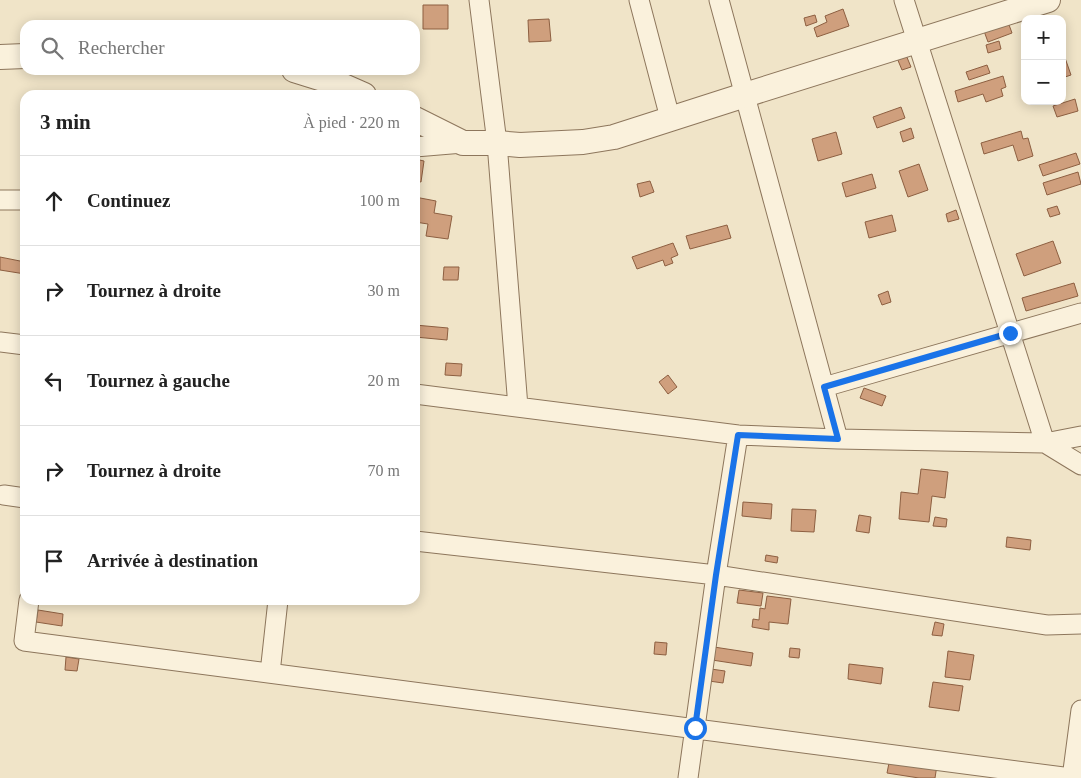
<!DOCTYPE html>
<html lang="fr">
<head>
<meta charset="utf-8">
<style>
	body { margin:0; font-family:Georgia,serif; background:#f6f6f6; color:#222 }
	.controls { position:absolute; right:15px; top:15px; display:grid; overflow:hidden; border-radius:10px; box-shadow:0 2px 12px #0003 }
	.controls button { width:45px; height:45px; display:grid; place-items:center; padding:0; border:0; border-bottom:1px solid #e0e0e0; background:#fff; color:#222; font:25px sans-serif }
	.stop { position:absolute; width:15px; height:15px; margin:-11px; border:4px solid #1a73e8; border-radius:50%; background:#fff }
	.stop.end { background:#1a73e8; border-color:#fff; box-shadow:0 1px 5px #0008 }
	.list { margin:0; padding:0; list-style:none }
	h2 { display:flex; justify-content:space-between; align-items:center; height:65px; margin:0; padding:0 20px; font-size:21px }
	h2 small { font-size:16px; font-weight:400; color:#767676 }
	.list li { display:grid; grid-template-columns:32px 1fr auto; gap:15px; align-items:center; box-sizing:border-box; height:90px; padding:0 20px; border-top:1px solid #e0e0e0 }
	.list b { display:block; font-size:19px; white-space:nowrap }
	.list em { font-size:16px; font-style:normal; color:#767676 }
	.icon { flex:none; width:28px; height:28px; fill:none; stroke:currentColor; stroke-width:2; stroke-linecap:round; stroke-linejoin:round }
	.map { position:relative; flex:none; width:1081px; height:778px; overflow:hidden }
	.search { position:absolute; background:#fff; box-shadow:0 2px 12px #0003; left:20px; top:20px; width:400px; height:55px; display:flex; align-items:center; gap:12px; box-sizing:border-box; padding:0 18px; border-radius:15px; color:#767676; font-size:19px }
	.panel { position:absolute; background:#fff; box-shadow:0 2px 12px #0003; left:20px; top:90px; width:400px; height:515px; border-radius:15px }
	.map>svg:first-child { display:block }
</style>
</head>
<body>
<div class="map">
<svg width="1081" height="778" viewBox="0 0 1081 778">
	<rect width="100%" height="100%" fill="#f0e4c8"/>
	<path fill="#cf9f7d" stroke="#8d5f41" d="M423 5H448V29H423Z
		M843 9 849 26 817 37 814 28 827 22 825 16Z
		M815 15 817 22 806 26 804 18Z
		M549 19 551 41 529 42 528 20Z
		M1008 22 1012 33 988 42 984 31Z
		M999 41 1001 49 988 53 986 45Z
		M906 55 911 67 902 70 897 58Z
		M1064 55 1071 75 1062 78V56Z
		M987 65 990 73 969 80 966 72Z
		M1003 76 1006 87 1001 89 1003 96 986 102 983 94 958 102 955 91Z
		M1075 99 1078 111 1057 117 1053 106Z
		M901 107 905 118 877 128 873 117Z
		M911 128 914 138 903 142 900 132Z
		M1021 131 1023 139 1028 138 1033 156 1018 161 1013 145 984 154 981 143Z
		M836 132 842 154 818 161 812 139Z
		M1076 153 1080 164 1043 176 1039 165Z
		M415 159 424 161 421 182 415 181Z
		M919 164 928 190 908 197 899 171Z
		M1078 172 1081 184 1047 195 1043 183Z
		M872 174 876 188 846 197 842 183Z
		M650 181 654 192 640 197 637 184Z
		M415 197 436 201 434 213 452 216 448 239 426 236 428 224 415 222Z
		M1057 206 1060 214 1050 217 1047 209Z
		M956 210 959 219 948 222 946 214Z
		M892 215 896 231 869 238 865 222Z
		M727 225 731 238 690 249 686 236Z
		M1053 241 1061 263 1024 276 1016 254Z
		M673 243 678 255 671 258 673 263 665 266 663 260 637 269 632 257Z
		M0 257 25 262V274L0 270Z
		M444 267H459L458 280H443Z
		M1074 283 1078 296 1026 311 1022 298Z
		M888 291 891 302 882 305 878 295Z
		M415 325 448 328 447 340 415 337Z
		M446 363 462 364 461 376 445 375Z
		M668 375 677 387 668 394 659 382Z
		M864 388 886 396 882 406 860 398Z
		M921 469 948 472 945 498 932 496 929 522 899 519 901 492 918 494Z
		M743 502 772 504 771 519 742 516Z
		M792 509 816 510 814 532 791 531Z
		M859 515 871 517 869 533 856 531Z
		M935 517 947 519 946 527 933 526Z
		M1007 537 1031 540 1030 550 1006 547Z
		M766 555 778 557 777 563 765 561Z
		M739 590 763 593 761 606 737 603Z
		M767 596 791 599 788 624 769 622V630L752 627 753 619 759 620 760 608 765 609Z
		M38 610 63 614 62 626 36 622Z
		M935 622 944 624 942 636 932 635Z
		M655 642 667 643 666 655 654 654Z
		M714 647 753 653 751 666 712 660Z
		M790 648 800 649 799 658 789 657Z
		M948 651 974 655 970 680 945 677Z
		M66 657 79 659 77 671 65 670Z
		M849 664 883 668 881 684 848 679Z
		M711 669 725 671 723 683 709 681Z
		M933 682 963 686 959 711 929 707Z
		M890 758 937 765 935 778H919L887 773Z"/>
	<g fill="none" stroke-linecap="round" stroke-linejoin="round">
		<defs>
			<path id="minor" d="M479 0 497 143 518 407
				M639 0 670 118
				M719 0 838 439
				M904 0 1045 443 1081 465
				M415 147 463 143
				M0 200H25
				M0 342 25 345
				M824 387 1081 313
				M415 394 738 435 838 439 1045 443 1081 436
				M4 495 25 498
				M415 541 716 575 1047 625 1081 624
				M29 600 24 641 1071 778
				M270 673 278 600
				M688 778 716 575 738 435
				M1072 778 1081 710"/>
			<path id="tertiary" d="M0 57 25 56
				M294 70 339 84 364 95
				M415 119 463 143H497L520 145 583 142 614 137 745 95 1048 0"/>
		</defs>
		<use href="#minor" stroke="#8d765c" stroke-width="21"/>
		<use href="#tertiary" stroke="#8d765c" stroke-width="26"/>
		<use href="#minor" stroke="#faf1dc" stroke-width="19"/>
		<use href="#tertiary" stroke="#faf1dc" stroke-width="24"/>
	</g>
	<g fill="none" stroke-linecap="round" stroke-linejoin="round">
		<path stroke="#1a73e8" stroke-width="6" d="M695 728 716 575 738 435 838 439 824 387 1010 333"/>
	</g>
</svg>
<div class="controls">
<button>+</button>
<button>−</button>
</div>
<div class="stop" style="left:695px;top:728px"></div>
<div class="stop end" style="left:1010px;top:333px"></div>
<div class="search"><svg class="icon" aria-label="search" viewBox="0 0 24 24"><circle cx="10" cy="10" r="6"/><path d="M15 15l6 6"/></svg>Rechercher</div>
<section class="panel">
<h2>3 min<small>À pied · 220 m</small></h2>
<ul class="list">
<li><svg class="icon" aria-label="ahead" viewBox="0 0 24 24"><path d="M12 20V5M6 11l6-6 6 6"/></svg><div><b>Continuez</b></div><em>100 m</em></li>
<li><svg class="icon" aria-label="right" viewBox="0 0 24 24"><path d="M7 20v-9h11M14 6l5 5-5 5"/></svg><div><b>Tournez à droite</b></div><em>30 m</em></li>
<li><svg class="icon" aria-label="left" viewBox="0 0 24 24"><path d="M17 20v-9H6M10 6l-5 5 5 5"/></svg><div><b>Tournez à gauche</b></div><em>20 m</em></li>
<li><svg class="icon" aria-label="right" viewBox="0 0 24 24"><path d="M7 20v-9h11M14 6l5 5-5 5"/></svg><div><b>Tournez à droite</b></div><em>70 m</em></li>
<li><svg class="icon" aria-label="arrive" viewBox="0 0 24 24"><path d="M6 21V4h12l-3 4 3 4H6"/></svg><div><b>Arrivée à destination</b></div></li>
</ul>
</section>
</div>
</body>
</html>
